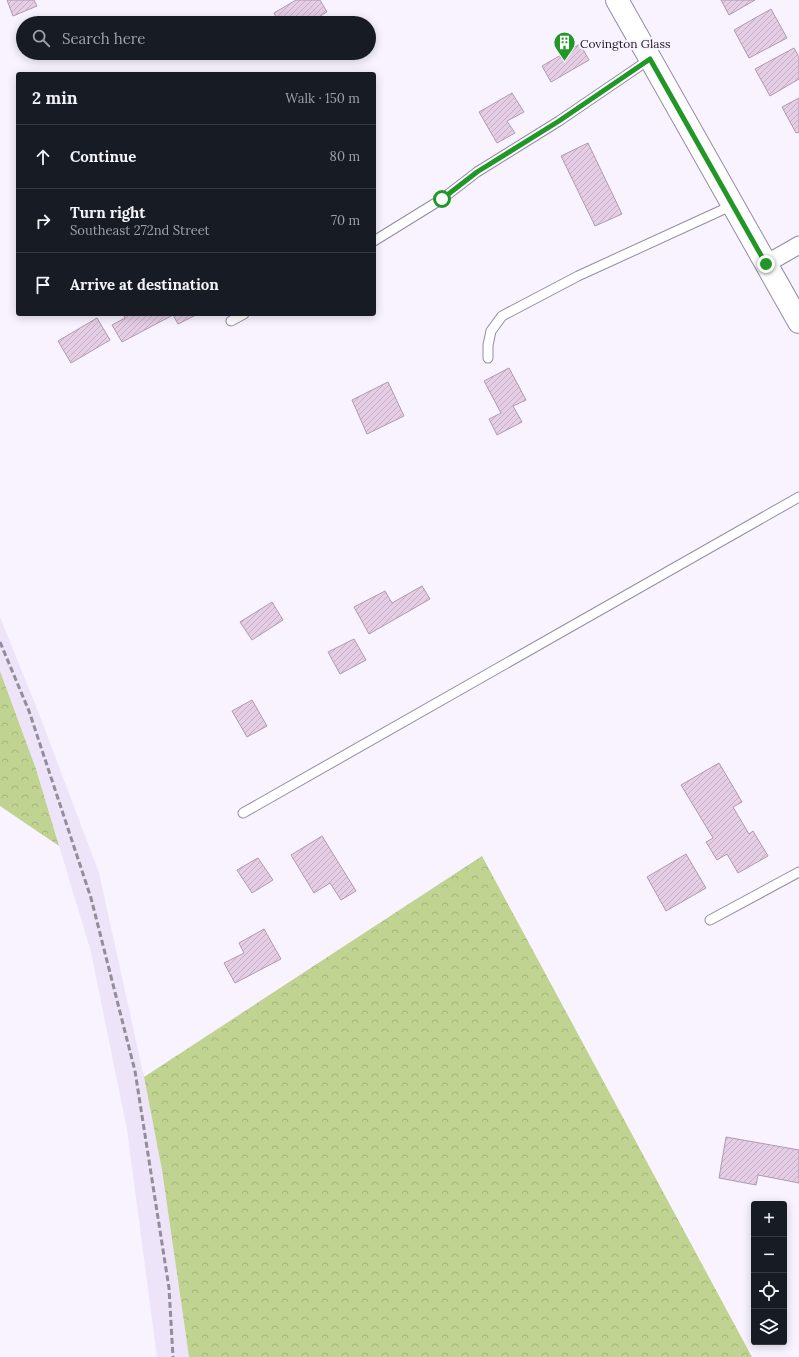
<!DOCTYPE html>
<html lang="en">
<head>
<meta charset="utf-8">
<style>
	body { margin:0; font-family:Lora,serif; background:#242831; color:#f1f3f6 }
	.controls { position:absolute; right:12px; bottom:12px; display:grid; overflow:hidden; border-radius:4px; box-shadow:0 2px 10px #0003 }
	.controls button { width:36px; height:36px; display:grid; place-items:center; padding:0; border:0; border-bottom:1px solid #363941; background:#171b24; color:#f1f3f6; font:20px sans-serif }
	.stop { position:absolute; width:12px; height:12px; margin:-9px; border:3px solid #219727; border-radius:50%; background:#fff }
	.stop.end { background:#219727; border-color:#fff; box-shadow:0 1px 4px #0008 }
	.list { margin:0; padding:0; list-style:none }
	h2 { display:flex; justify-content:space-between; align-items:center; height:52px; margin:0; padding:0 16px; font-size:17px }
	h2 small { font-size:13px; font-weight:400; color:#9ea1a6 }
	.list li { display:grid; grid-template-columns:26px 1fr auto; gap:12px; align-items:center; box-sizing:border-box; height:64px; padding:0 16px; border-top:1px solid #363941 }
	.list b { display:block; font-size:15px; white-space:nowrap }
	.list p { margin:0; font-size:13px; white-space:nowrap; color:#9ea1a6 }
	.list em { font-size:13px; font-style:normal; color:#9ea1a6 }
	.icon { flex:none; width:22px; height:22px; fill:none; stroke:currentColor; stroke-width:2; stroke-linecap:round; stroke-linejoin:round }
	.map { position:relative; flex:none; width:799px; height:1357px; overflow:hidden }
	.search { position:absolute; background:#171b24; box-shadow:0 2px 10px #0003; left:16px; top:16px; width:360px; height:44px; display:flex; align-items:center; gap:10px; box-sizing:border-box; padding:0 14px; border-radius:22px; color:#9ea1a6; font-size:15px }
	.panel { position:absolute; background:#171b24; box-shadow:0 2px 10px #0003; left:16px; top:72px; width:360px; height:244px; border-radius:4px }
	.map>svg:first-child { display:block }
</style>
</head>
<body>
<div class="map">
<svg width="799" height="1357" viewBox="0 0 799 1357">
	<defs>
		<pattern id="forest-crowns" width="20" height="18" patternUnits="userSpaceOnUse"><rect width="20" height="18" fill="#c1d390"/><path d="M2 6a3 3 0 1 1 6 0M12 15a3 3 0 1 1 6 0" fill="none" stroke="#a5b57c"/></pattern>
		<pattern id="building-hatch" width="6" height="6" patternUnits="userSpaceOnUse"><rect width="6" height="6" fill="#e4cde5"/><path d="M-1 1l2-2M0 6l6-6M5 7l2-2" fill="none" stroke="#c3afc4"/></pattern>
	</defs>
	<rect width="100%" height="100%" fill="#f8f3ff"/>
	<path fill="#ede4fa" d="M0 617 41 719 99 873 144 1077 162 1170 189 1357H157L127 1130 91 952 36 769 0 671Z"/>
	<path fill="url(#forest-crowns)" d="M0 671 36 769 59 846 0 806Z
		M482 856 752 1357H189L162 1170 144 1077Z"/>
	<path fill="url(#building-hatch)" stroke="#b09ab1" d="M7 0H34L37 6 13 16Z
		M296 0H320L327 12 308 23H279L274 13Z
		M721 0H755L729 15Z
		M771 9 787 38 749 58 734 30Z
		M580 44 589 60 551 82 542 66Z
		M794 48 799 57V79L770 96 755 69Z
		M319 53H334L322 59Z
		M512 93 524 112 507 121 515 133 497 143 479 112Z
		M799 98V132L796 133 782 107Z
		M588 143 622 214 595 226 561 156Z
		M123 314H198L178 324 173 315 122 342 112 325 125 318Z
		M97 318 110 340 71 363 58 341Z
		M509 368 526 400 513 406 522 422 497 435 489 419 501 413 484 381Z
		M388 382 404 416 367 434 352 400Z
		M422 586 430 599 369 634 354 607 385 591 392 603Z
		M272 602 283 620 252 640 240 622Z
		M354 639 366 660 340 674 328 652Z
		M252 700 267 726 247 737 232 711Z
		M719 763 742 802 733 807 749 834 753 831 768 856 738 873 727 854 717 860 706 842 713 838 681 785Z
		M322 836 356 891 341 900 330 883 314 893 291 855Z
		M686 854 706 888 666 911 647 877Z
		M258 858 273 880 252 893 237 870Z
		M264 929 281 959 235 983 224 963 244 953 239 943Z
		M726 1137 799 1150V1183L758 1175 756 1185 719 1178Z"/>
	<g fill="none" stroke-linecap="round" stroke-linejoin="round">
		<defs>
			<path id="lane" d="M374 241 442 199 477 172 559 121 650 59
				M231 321 244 314
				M488 358V345L491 331 502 316 578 276 733 205
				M243 813 799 497
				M710 920 799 872"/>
			<path id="street" d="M766 264 799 245"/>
			<path id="primary" d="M617 0 799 322"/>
		</defs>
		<use href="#lane" stroke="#958aa5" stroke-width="11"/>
		<use href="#street" stroke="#958aa5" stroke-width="19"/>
		<use href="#primary" stroke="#958aa5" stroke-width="24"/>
		<use href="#lane" stroke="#fff" stroke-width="9"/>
		<use href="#street" stroke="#fff" stroke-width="17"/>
		<use href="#primary" stroke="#fff" stroke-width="22"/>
		<path stroke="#928d99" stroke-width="3" stroke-dasharray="6 3" stroke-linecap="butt" d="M0 642 29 711 91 898 135 1071 169 1288 173 1357"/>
	</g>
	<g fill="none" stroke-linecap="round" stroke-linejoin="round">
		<path stroke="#219727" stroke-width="5" d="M442 199 477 172 559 121 650 59 766 264"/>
	</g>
	<defs>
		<symbol id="building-pin" viewBox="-11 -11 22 30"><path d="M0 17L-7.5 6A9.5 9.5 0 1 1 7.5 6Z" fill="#219727" stroke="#f8f3ff"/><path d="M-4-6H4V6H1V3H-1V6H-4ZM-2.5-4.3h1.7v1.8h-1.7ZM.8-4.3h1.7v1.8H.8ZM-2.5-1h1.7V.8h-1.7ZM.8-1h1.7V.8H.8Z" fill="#fff"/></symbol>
	</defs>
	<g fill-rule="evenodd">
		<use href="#building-pin" x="552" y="30" width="25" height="34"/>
	</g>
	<g text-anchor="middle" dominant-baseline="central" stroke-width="4" stroke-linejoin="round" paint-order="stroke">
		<g font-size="12" fill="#1f1b26" stroke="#f8f3ff" text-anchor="start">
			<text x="580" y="43">Covington Glass</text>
		</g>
	</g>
</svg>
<div class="controls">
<button>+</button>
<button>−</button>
<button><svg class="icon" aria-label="locate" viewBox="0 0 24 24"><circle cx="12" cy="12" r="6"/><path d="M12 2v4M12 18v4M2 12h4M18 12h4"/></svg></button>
<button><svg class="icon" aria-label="layers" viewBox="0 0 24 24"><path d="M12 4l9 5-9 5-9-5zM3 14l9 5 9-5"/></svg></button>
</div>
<div class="stop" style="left:442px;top:199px"></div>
<div class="stop end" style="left:766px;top:264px"></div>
<div class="search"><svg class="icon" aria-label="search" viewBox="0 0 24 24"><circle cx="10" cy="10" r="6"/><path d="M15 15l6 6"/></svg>Search here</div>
<section class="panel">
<h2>2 min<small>Walk · 150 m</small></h2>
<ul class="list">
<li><svg class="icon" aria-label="ahead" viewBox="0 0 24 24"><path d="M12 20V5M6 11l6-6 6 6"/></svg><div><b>Continue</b></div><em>80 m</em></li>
<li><svg class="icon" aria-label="right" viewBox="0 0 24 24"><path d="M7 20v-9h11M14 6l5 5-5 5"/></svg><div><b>Turn right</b><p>Southeast 272nd Street</p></div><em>70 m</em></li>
<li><svg class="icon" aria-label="arrive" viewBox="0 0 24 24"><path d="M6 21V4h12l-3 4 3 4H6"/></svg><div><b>Arrive at destination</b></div></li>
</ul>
</section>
</div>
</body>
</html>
